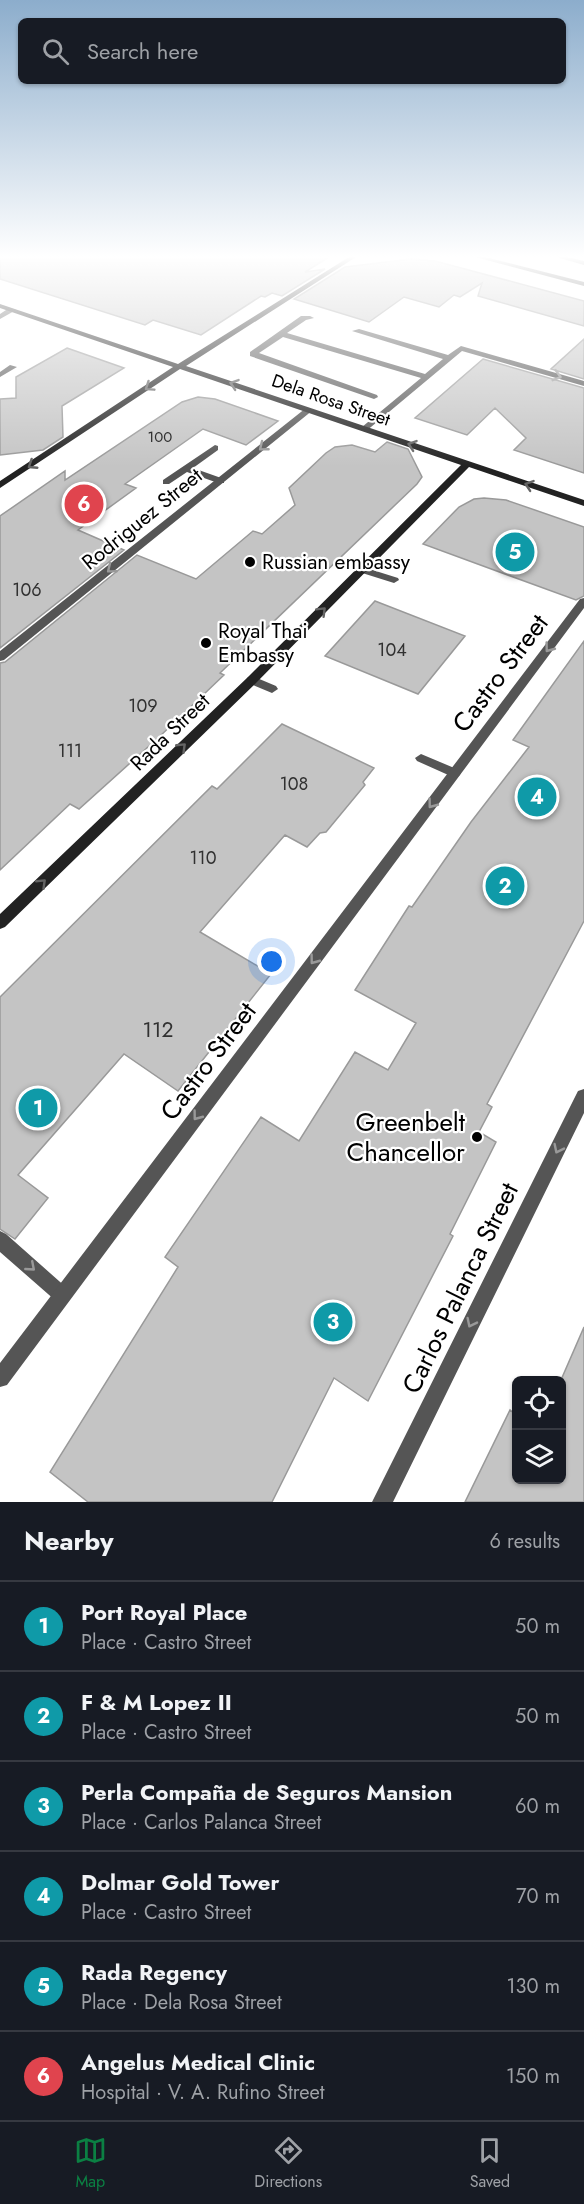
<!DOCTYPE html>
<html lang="en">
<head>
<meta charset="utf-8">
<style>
	body { margin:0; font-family:Jost,sans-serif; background:#20242c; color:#f1f3f6 }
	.controls { position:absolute; right:18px; bottom:18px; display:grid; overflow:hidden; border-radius:9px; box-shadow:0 2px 4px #0004 }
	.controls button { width:54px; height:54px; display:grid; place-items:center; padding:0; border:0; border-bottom:2px solid #363941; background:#171b24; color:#f1f3f6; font:30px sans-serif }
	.you { position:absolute; left:272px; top:962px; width:21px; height:21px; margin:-15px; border:4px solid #fff; border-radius:50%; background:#1a73e8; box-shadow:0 0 0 9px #1a73e833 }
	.badge { display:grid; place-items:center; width:39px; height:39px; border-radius:50%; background:#0b8043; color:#fff; font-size:20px; font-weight:700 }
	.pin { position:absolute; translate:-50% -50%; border:3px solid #fff; box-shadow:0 2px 6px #0006 }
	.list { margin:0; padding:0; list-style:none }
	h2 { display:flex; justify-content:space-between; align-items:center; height:78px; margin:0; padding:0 24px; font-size:26px }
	h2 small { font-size:20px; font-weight:400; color:#9ea1a6 }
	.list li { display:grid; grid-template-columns:39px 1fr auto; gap:18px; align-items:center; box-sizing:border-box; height:90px; padding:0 24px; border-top:2px solid #363941 }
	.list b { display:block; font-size:22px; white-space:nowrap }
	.list p { margin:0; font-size:20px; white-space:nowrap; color:#9ea1a6 }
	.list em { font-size:20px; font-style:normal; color:#9ea1a6 }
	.icon { flex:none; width:33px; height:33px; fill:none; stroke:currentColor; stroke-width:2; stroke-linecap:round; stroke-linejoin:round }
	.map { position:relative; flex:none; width:584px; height:1502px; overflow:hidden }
	.search { position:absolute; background:#171b24; box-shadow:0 2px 4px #0004; left:18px; right:18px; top:18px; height:66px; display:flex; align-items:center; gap:15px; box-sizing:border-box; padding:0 21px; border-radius:9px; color:#9ea1a6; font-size:22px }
	.sheet { height:618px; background:#171b24 }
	nav { display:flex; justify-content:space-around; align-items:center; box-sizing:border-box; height:84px; border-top:2px solid #363941; background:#171b24; font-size:16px; color:#9ea1a6 }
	nav a { display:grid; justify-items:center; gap:3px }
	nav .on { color:#0b8043 }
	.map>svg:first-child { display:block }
</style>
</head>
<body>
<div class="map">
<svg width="584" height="1502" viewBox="0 0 584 1502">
	<rect width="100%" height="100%" fill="#fff"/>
	<path fill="#c4c4c4" stroke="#999" stroke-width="1.5" d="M0 257H329L305 272 325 269 282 296 272 293 265 297 261 296 201 335 153 320 145 325 0 279Z
		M411 259 435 261 584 301V326L478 296 482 283 460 297 454 295 439 307 404 297 369 322 294 299 345 267Z
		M584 339V379L551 369Z
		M67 348 124 368 62 406 63 437 43 450 0 455V399L16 398V377Z
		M483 359 584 388V473L514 450 526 438 495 408 467 435 415 418Z
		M198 397 215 399 278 421 246 445 203 429 125 484 136 488 78 530 124 550 0 648V516L65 471V480L182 402Z
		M387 442 408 449 422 477 417 484 220 673 224 675 158 738 79 809 70 804 0 870V663L5 662 137 555 196 579 253 531 262 534 295 505 289 488 326 453 335 447 352 445 375 452Z
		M484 498 506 500 584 527V596L576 600 423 544 459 507 474 499Z
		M375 601 465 636 418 694 325 656Z
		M584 641V921L487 1104 492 1107 479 1132 496 1142 450 1234 453 1236 368 1401 334 1378 272 1502H88L50 1472 178 1267 165 1257 261 1117 299 1141 355 1052 388 1070 416 1023 355 990 409 906 412 907 471 822 529 747 513 740Z
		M282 724 374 768 363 782 365 785 326 832 320 833 307 847 285 835 200 932 271 974 178 1091 124 1054 18 1175 48 1198 15 1239 0 1229V997L212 786 217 789Z
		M584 1327V1502H465L510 1410 516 1415V1479H561V1380Z"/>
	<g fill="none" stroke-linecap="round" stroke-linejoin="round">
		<path fill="#555" fill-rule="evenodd" d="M301 316H310L314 318 306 320 287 333 425 374 443 359 352 331 359 329 448 355 461 346 584 381V386L462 351 365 432 361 429 362 427 421 378 283 337 259 353 377 395 378 397 374 399 250 356V352Z
			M10 365 17 367 0 377V372Z
			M215 445 218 446V450L193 468 224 479V483H218L187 472 169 484H163V480Z
			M363 567 398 578 399 580 394 583 359 572 358 570Z
			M252 676 276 686 278 689 272 693 248 683 246 680 248 677Z
			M421 754 459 770 461 773 459 776 455 778 417 761 415 758Z
			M0 1231 6 1234 68 1289 71 1295 68 1301 62 1304 56 1301 0 1252Z"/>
		<path fill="#555" fill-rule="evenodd" d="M9 308 16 310 0 319V314Z
			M306 408 313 410 4 660 0 661V651Z
			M584 598V608L7 1385 0 1387V1363L580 599Z
			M584 1089V1113L393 1502H372L578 1091Z"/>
		<path fill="#222" fill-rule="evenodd" d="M349 257H356L186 366 584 500V506L469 467 256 683 5 927 0 929V914L248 677 461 465 180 369 0 488V481L173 367 0 308V304L178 364Z
			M475 257H485L584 282V286Z
			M556 257H567L584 261V265Z"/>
	</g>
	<defs><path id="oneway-chevron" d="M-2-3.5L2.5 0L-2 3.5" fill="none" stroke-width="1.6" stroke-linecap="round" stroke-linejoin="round" transform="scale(1.5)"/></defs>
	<g stroke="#999">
		<use href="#oneway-chevron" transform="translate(557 376) rotate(16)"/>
		<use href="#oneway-chevron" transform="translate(263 447) rotate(141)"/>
		<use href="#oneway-chevron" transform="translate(111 569) rotate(141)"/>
		<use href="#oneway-chevron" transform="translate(549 648) rotate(127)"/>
		<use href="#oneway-chevron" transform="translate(432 804) rotate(127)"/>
		<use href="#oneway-chevron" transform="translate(314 960) rotate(127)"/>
		<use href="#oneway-chevron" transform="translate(197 1116) rotate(127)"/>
		<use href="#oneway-chevron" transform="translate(558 1149) rotate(116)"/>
		<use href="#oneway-chevron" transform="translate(31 1267) rotate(41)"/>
		<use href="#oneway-chevron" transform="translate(471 1323) rotate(116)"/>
	</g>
	<g stroke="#646464">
		<use href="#oneway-chevron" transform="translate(234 384) rotate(-161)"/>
		<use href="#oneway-chevron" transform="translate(149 387) rotate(146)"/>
		<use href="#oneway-chevron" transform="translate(412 445) rotate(-161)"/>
		<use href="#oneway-chevron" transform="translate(32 465) rotate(147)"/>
		<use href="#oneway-chevron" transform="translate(529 485) rotate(-161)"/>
		<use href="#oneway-chevron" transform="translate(322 611) rotate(-45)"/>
		<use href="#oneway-chevron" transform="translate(182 747) rotate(-44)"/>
		<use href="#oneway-chevron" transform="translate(42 883) rotate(-44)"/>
	</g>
	<linearGradient id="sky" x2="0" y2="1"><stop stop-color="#8cadcc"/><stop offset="0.55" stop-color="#fff"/><stop offset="1" stop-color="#fff" stop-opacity="0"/></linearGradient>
	<rect width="584" height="467" fill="url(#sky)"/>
	<g fill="#000" stroke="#fff" stroke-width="2">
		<circle cx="250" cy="562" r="6"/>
		<circle cx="206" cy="643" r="6"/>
		<circle cx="477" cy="1137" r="6"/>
	</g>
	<g text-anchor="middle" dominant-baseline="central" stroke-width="4.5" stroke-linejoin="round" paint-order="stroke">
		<g font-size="15" fill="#313131">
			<text x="160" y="437">100</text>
		</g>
		<g font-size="18" fill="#000" stroke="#fff">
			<text transform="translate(331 400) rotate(19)">Dela Rosa Street</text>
		</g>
		<g font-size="18" fill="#313131">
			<text x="27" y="590">106</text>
			<text x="392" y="650">104</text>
			<text x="143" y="706">109</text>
			<text x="70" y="751">111</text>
			<text x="294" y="784">108</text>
			<text x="203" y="858">110</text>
		</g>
		<g font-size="21" fill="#000" stroke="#fff">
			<text transform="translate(142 519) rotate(-39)">Rodriguez Street</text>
			<text transform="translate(170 732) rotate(-44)">Rada Street</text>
		</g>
		<g font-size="21" fill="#000" stroke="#fff" text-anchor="start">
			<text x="262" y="562">Russian embassy</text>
			<text x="218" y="631">Royal Thai<tspan x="218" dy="24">Embassy</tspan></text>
		</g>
		<g font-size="21" fill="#313131">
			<text x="158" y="1030">112</text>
		</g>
		<g font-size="26" fill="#000" stroke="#fff">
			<text transform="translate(500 673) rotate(-53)">Castro Street</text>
			<text transform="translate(208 1061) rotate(-53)">Castro Street</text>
			<text transform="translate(460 1288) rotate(-64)">Carlos Palanca Street</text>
		</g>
		<g font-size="26" fill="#000" stroke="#fff" text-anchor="end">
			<text x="465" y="1122">Greenbelt<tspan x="465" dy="30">Chancellor</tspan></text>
		</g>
	</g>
</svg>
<div class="controls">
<button><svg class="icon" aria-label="locate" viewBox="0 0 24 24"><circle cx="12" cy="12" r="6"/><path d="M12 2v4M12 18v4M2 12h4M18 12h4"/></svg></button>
<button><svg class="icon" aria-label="layers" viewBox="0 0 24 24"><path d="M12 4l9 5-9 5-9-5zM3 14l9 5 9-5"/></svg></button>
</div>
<div class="you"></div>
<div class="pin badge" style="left:38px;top:1108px;background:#0f9aa8">1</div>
<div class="pin badge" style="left:505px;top:886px;background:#0f9aa8">2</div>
<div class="pin badge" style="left:333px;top:1322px;background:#0f9aa8">3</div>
<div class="pin badge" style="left:537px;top:797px;background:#0f9aa8">4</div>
<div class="pin badge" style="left:515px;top:552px;background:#0f9aa8">5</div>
<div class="pin badge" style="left:84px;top:504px;background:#e0444e">6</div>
<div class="search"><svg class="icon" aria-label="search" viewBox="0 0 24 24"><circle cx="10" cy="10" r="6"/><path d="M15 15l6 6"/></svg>Search here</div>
</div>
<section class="sheet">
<h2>Nearby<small>6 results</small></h2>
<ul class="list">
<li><span class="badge" style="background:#0f9aa8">1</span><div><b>Port Royal Place</b><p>Place · Castro Street</p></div><em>50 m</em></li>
<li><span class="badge" style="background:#0f9aa8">2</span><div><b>F &amp; M Lopez II</b><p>Place · Castro Street</p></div><em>50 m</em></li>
<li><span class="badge" style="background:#0f9aa8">3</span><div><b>Perla Compaña de Seguros Mansion</b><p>Place · Carlos Palanca Street</p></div><em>60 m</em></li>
<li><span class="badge" style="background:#0f9aa8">4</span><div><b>Dolmar Gold Tower</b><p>Place · Castro Street</p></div><em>70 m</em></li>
<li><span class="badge" style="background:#0f9aa8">5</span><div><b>Rada Regency</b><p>Place · Dela Rosa Street</p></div><em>130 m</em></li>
<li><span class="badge" style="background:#e0444e">6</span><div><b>Angelus Medical Clinic</b><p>Hospital · V. A. Rufino Street</p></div><em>150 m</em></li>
</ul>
</section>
<nav>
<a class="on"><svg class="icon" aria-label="map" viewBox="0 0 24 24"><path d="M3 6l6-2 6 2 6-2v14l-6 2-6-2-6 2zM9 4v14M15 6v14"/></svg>Map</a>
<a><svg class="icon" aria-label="directions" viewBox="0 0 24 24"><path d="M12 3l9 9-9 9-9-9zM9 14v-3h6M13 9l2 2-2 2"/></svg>Directions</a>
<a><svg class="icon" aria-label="saved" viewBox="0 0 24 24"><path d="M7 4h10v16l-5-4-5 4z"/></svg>Saved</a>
</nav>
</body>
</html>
